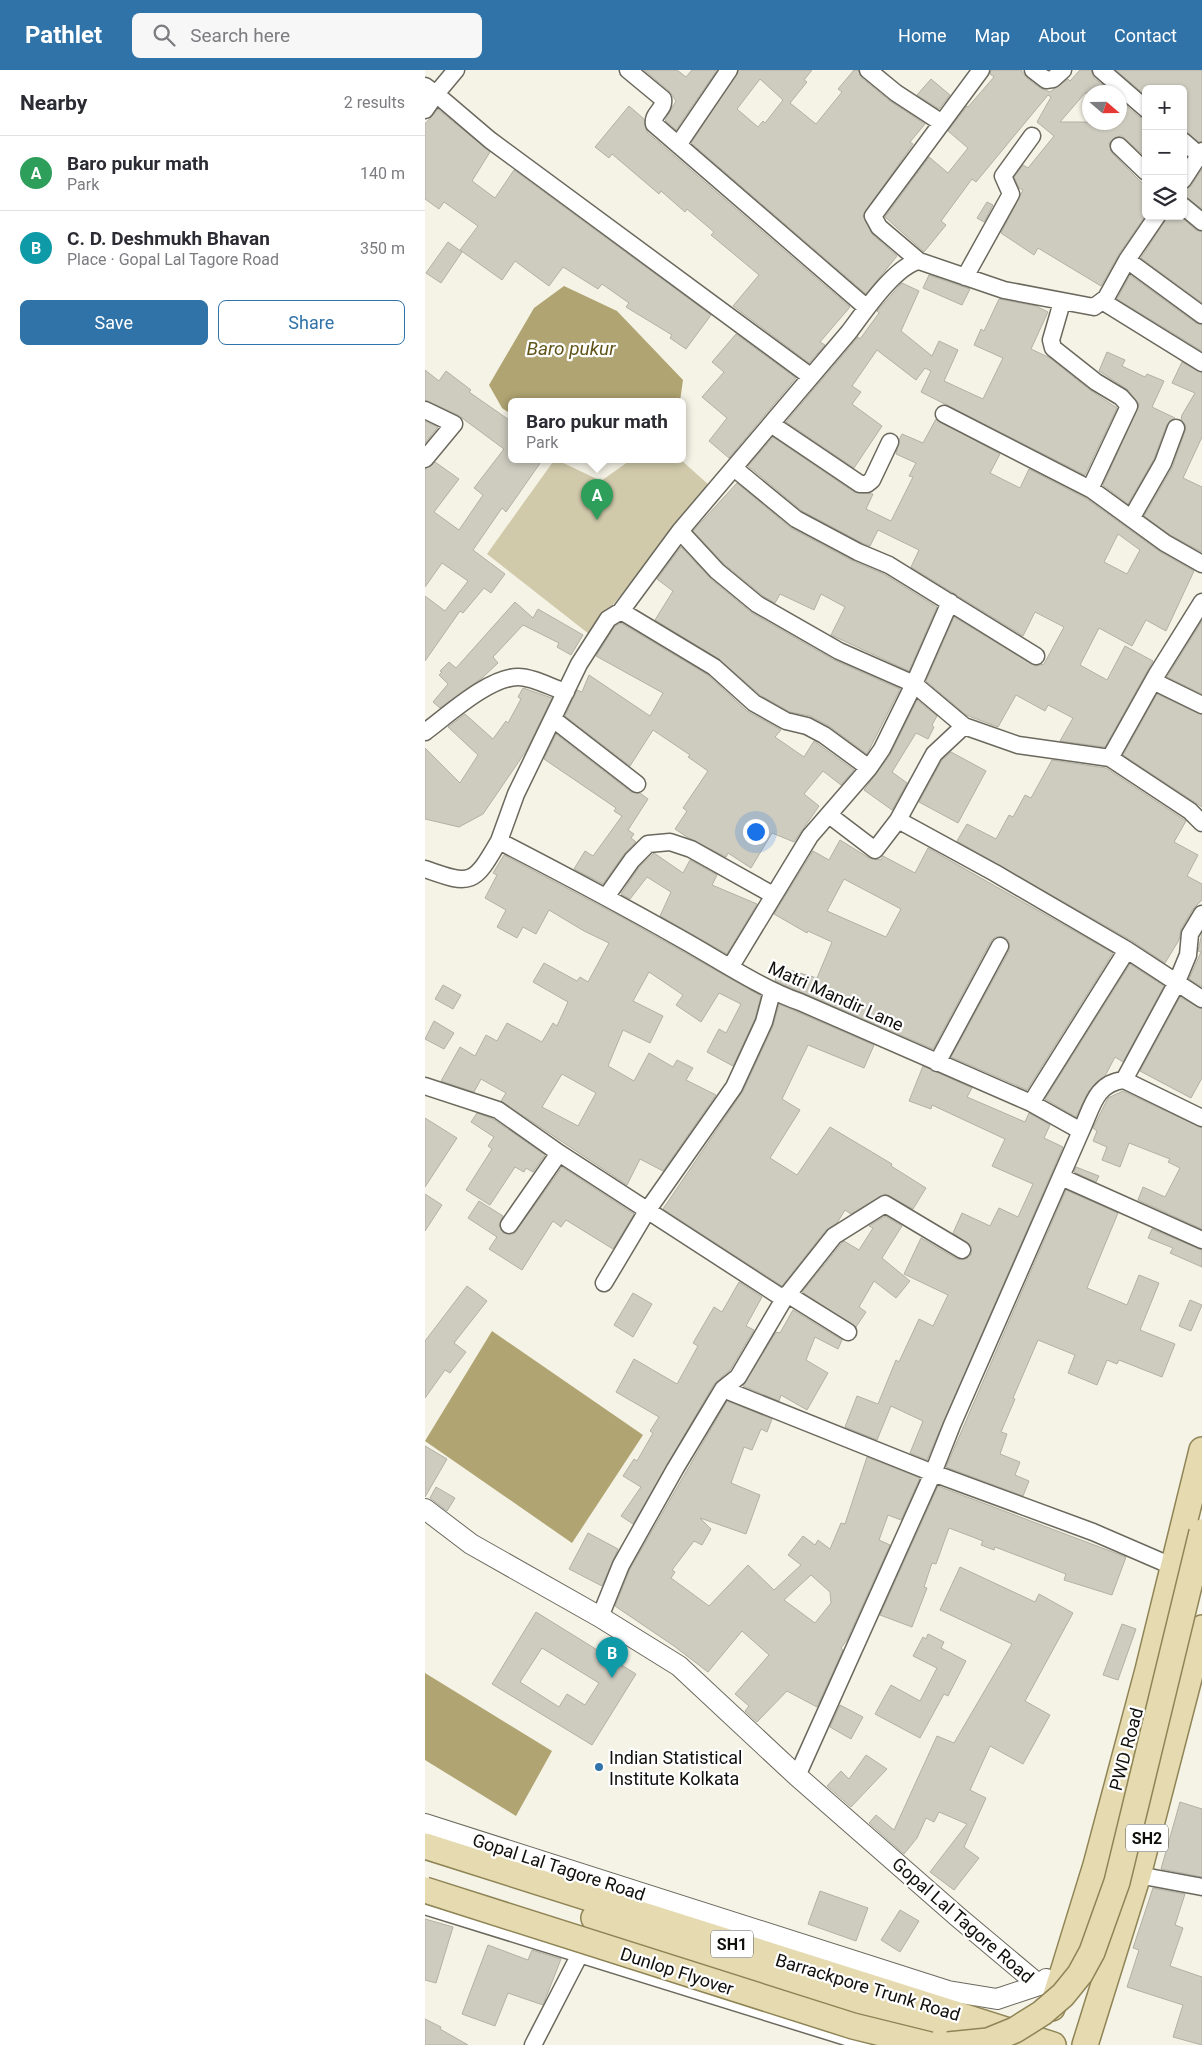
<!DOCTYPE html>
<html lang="en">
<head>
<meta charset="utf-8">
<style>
	body { margin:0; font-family:Roboto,sans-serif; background:#f7f7f7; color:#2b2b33 }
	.controls { position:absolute; right:15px; top:15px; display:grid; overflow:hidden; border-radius:8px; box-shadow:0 1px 4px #0004 }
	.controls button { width:45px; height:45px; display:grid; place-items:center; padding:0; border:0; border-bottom:1px solid #e1e1e2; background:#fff; color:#2b2b33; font:25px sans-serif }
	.compass { position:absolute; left:657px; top:15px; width:45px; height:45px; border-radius:50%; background:#fff; box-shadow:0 1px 4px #0004; rotate:110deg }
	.you { position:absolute; left:330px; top:761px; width:18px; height:18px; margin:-12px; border:4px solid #fff; border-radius:50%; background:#1a73e8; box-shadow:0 0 0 8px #1a73e833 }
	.badge { display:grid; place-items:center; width:32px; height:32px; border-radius:50%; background:#3073a9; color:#fff; font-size:16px; font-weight:700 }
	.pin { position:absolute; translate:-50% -41px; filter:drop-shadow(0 1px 2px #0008) }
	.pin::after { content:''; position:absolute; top:26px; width:18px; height:15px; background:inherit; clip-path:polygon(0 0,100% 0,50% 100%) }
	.popup { position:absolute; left:83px; top:328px; width:178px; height:65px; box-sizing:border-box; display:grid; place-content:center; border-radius:8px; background:#fff; filter:drop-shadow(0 1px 4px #0005); font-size:16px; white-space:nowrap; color:#7c7c81 }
	.popup b { font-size:19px; color:#2b2b33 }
	.popup::after { content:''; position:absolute; left:50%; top:100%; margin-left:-10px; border:10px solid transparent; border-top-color:#fff }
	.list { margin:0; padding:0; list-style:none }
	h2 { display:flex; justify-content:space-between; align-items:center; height:65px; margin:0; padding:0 20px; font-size:21px }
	h2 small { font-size:16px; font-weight:400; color:#7c7c81 }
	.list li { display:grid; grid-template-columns:32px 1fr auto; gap:15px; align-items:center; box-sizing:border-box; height:75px; padding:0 20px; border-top:1px solid #e1e1e2 }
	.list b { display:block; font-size:19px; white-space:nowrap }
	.list p { margin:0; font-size:16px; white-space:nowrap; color:#7c7c81 }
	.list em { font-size:16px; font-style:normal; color:#7c7c81 }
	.actions { display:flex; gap:10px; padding:15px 20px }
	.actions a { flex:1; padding:11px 0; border:1px solid #3073a9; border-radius:8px; text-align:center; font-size:18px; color:#3073a9 }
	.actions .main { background:#3073a9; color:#fff }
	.icon { flex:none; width:28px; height:28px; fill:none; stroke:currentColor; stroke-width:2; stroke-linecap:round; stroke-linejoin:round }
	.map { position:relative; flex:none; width:777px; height:1975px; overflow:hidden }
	header { display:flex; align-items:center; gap:30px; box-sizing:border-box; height:70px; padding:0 25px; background:#3073a9; color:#fff }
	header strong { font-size:24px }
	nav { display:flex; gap:28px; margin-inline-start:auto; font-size:18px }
	.search { width:350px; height:45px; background:#f7f7f7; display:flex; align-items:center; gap:12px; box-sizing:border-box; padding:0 18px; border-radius:8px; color:#7c7c81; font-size:19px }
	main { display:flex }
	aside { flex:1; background:#fff }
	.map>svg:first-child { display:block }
</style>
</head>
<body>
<header>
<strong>Pathlet</strong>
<div class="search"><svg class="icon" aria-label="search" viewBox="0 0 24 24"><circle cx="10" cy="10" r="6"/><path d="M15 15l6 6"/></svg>Search here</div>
<nav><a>Home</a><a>Map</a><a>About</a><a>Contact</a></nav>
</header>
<main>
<aside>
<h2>Nearby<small>2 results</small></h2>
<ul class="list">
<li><span class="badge" style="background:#2e9e5b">A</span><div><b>Baro pukur math</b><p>Park</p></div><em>140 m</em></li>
<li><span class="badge" style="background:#0f9aa8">B</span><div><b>C. D. Deshmukh Bhavan</b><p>Place · Gopal Lal Tagore Road</p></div><em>350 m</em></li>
</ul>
<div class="actions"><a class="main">Save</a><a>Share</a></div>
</aside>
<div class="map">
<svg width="777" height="1975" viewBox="0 0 777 1975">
	<rect width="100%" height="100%" fill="#f5f2e6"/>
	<path fill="#d0c9aa" d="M130 389 176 411 207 389H255L285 416 164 564 62 484Z"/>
	<path fill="#b0a472" d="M139 216 192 241 258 310 255 331H87V345L77 338 64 315 109 238Z
		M67 1261 218 1365 147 1473 0 1371Z
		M0 1603 127 1681 91 1746 0 1690Z"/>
	<path fill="#cecbbf" stroke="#b3b0a5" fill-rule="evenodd" d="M219 0H252L261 7 267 0H292L251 60 240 50 251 31 244 21Z
		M314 0H387L379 10 382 12 365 33 391 54 417 22 413 19 429 0H433L437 8 465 31 500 54 485 72 488 74 438 145 447 164 472 186 441 224 266 73ZM335 9 358 30 340 53 338 51 333 57 312 39Z
		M566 0H596L602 8 615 18 625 22 643 9 645 11 655 0H666L669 8 687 22 660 23 635 52H694V29L714 47 721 49V82L718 85 697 66 691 67 684 73 687 83 721 117V145L694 184 676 216 613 178 609 185 576 163 598 120 594 118 589 107 598 95 603 98 629 66 612 52 626 27 623 25 551 112 547 109 516 151 521 155 499 182 460 147 504 87 523 103 543 78 523 61 542 36 543 37 569 7 565 4Z
		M691 0H777V71L774 72 758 61V19H721V26Z
		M506 9 525 25 514 39 492 25Z
		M204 36 219 49 222 62 425 237 395 272 400 275 384 293 308 236 334 205 286 165 289 162 262 139 260 142 236 121 234 124 187 84 184 88 170 77Z
		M13 39 65 82 47 111 70 128 89 100 286 245 261 279 245 268 247 265 201 237 204 233 177 214 173 219 138 197 124 216 90 191 77 210 35 180 53 156 19 132 14 139 0 129V54Z
		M777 99V139L758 126V120L766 116Z
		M562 132 568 135 559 152 552 148Z
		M743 146H755L771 160 777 162V233L716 188Z
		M23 172 37 182 16 213 1 203Z
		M504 205 545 219 537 235 498 218Z
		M705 205 771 253 777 255V281L692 229Z
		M477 213 494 221 476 261 507 286 514 271 533 280 519 311 558 329 578 288 549 275 556 259 559 261 574 229 611 236 623 242 606 279 625 288 665 320 692 338 660 405 496 322 506 301 500 298 491 310 452 280 427 316 436 322 427 334 457 356 429 398 361 352 417 286 433 267 435 269 454 243 452 241Z
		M311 264 371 308 304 388 284 371 302 348 277 327 299 302 287 292Z
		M682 282 700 290 697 296 720 307 722 304 739 311 727 337 750 348 742 354 729 389 703 434 678 415 714 335 703 320 674 301Z
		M757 292 777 303V367L758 408 777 417V482L745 465 719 446 747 398 760 361 761 356 756 350 757 345 770 323 747 313Z
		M0 300 14 311 21 301 46 320 44 322 87 352V389H118L81 442 77 438 48 480 80 504 66 523 59 518 38 543 35 541 0 591V526L20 541 43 511 17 493 0 517V399L10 392 34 409 9 442 34 460 58 425 49 418 79 379 33 345 0 330Z
		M511 349 575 384 565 403 595 418 604 399 662 429 734 481 769 501 741 561 721 550 707 576 674 558 655 595 682 610 700 576 728 591 680 677 635 671 648 648 623 635 620 641 591 625 573 657 541 645 501 611 529 547 610 596 619 594 639 557 610 542 598 566 486 497 494 480 453 460 445 476 437 473 377 441 323 396 348 367 429 422 448 424 441 439 466 451 488 407 484 406 491 393 471 384 474 370 477 364 498 373ZM693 464 715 480 702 504 679 492Z
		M0 351 13 357 0 373Z
		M312 413 366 458 428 491 459 504 512 537 484 601 406 565 420 537 396 524 389 540 355 524 350 533 338 526 299 494 268 461Z
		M256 477 286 509 327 543 409 590 475 619 442 684 404 656 385 646 365 642 335 625 294 589 230 550 248 521 232 509Z
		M90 532 108 548 113 539 158 565 146 585 132 577 134 573 98 555 68 587 73 593 57 608 15 638 8 632 23 614 14 605 17 602 15 601 24 592 31 598Z
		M777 551V624L742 607Z
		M196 553 283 605 322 641 356 660 350 667 379 687 389 671 429 700 416 715 398 701 379 724 394 736 369 772 347 763 326 798 303 783 301 787 262 767 250 759 262 741 258 738 283 701 263 687 265 685 228 660 205 696 140 646 152 620 157 622 164 605 225 646 238 623 171 586 190 556Z
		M98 618 127 628 101 681 58 744 34 757 0 749V678L35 713 53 685 23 657 40 644 68 669 81 651 83 653 96 629 93 627Z
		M732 624 777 645V737L698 685Z
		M492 630 512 646 507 655 509 657 503 669 491 663 467 702 482 713 467 740 439 720 465 685Z
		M131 664 206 722 215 723 223 729 203 760 209 764 206 768 211 772 199 784 178 814 149 799 160 781 168 786 197 746 189 741 191 738 119 689Z
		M526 682 561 701 533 753 494 732 517 690Z
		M627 690 681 698 761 751 749 772 773 785 762 806 777 814V830L768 839 756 859 754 870 740 893 707 871 532 771 542 754 571 769 584 745 588 747 600 725 606 728Z
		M415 770 444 788 456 790 458 786 490 803 503 778 688 883 602 1020 526 987 584 881V871L579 867H570L566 871 508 979 350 911 354 897 392 908 407 872 383 861 382 863 349 844 388 781 404 790ZM419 809 476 839 461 867 402 841Z
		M229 783 258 803 265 790 292 805 287 815 332 834 302 884 235 846 246 822 222 807 205 829 196 824 215 796Z
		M79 785 202 850 336 926 330 949 308 996 282 982 294 959 301 963 316 934 294 923 276 952 251 935 258 925 224 902 208 931 238 946 225 973 198 960 183 996 209 1011 224 983 248 997 252 990 268 998 261 1010 291 1025 238 1101 215 1089 202 1115 76 1031 81 1023 56 1009 49 1022 16 1011 35 977 50 986 61 965 72 971 82 953 117 972 128 953 132 956 143 932 108 912 119 893 152 911 155 907 163 912 184 873 159 861 124 840 111 864 98 857 92 868 72 857 81 840 60 828 72 805 68 803ZM137 1004 171 1023 153 1056 117 1037Z
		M777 863V917L764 909 776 882 773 881Z
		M705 894 739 916 698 992 690 987 680 1006 663 1022 651 1047 620 1029Z
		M18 915 36 925 28 939 10 929Z
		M755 927 777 939V1008L766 1028 715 1001Z
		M354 934 449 975 439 998 383 975 357 1029 375 1040 345 1088 372 1105 405 1057 467 1094 466 1096 501 1118 488 1139 460 1124 426 1144 420 1140 412 1153 401 1160 357 1216 238 1139 318 1021 348 956Z
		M9 951 29 963 19 979 0 969Z
		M498 996 547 1018 542 1027 556 1033 600 1052 604 1043 625 1055 619 1068 638 1077 502 1390 485 1383 498 1351 466 1336 452 1370 420 1357 432 1326 453 1334 471 1290 474 1292 494 1249 508 1256 523 1225 479 1204 496 1168 532 1189H541L546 1185V1176L528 1163 537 1143 565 1156 574 1138 593 1147 608 1114 567 1096 580 1069 507 1035 506 1039 484 1031Z
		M698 1021 777 1058V1159L713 1130 718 1117 740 1127 755 1098 743 1092 745 1089 704 1073 695 1097 677 1090 682 1077 668 1071 672 1061 668 1058 683 1028Z
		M52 1043 68 1049 120 1085 108 1102 101 1098 99 1102 90 1097 65 1135 41 1120 67 1079 63 1076 69 1067 46 1052Z
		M0 1048 32 1068 0 1117Z
		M137 1097 209 1144 188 1179 141 1150 136 1157 128 1151 97 1200 64 1179 72 1167 43 1148 54 1131 78 1146 74 1155 78 1163 89 1164Z
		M651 1097 674 1106 671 1112 649 1102Z
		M641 1120 693 1143 662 1218 702 1235 714 1205 734 1213 715 1260 750 1274 737 1307 694 1290 692 1294 682 1290 672 1315 643 1303 650 1285 613 1270 588 1328 590 1329 576 1362 582 1364 575 1384 595 1392 590 1405 604 1411 598 1426 521 1397Z
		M0 1124 17 1135 0 1161Z
		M460 1146 477 1156 457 1188 485 1211 471 1228 449 1211 434 1237 441 1242 431 1257 377 1222 416 1174 419 1171 434 1180 448 1158 444 1156Z
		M727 1159 777 1180V1197L745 1183 748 1178 723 1168Z
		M314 1212 337 1227 321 1256 329 1260 305 1300 289 1314 208 1454 196 1446 216 1417 198 1406 209 1389 212 1391 228 1363 225 1361 234 1347 191 1322 209 1289 252 1314 273 1276 268 1273 289 1237 297 1242Z
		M42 1216 62 1231 29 1273 41 1282 25 1303 20 1300 0 1328V1271Z
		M208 1223 227 1234 208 1267 189 1255Z
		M765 1230 777 1235 766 1261 754 1256Z
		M368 1240 417 1270 413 1279 390 1267 381 1290 403 1303 382 1340 356 1325 354 1331 318 1316 351 1262 355 1263Z
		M302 1331 347 1349 342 1362 336 1359 327 1380 319 1377 306 1413 335 1425 321 1464 275 1448 286 1459 277 1475 269 1471 247 1500 250 1502 246 1508 284 1536 323 1495 349 1520 376 1495 363 1485 378 1466 390 1475 393 1470 405 1479 416 1453 420 1454 442 1387 495 1408 476 1450 463 1445 454 1470 465 1475 422 1570 416 1578 418 1580 392 1637 362 1621 332 1652 320 1641 324 1636 310 1624 344 1585 317 1561 283 1602 249 1576 190 1536 205 1499ZM386 1505 405 1522 406 1533 390 1553 359 1530Z
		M0 1376 22 1389 0 1427Z
		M513 1416 701 1487 687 1525 639 1510 641 1504 570 1477 569 1480 556 1475 558 1471 524 1458 511 1494 507 1493 499 1517 502 1518 487 1557 455 1545Z
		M11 1417 30 1428 22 1441 5 1428Z
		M163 1463 193 1479 177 1516 144 1499Z
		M535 1497 610 1532 614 1524 648 1543 600 1631 625 1645 598 1694 565 1676 545 1720 561 1728 539 1777 554 1788 529 1820 505 1802 542 1754 514 1742 509 1752 501 1748 492 1768 479 1784 444 1753 451 1745 469 1760 512 1666 529 1673 587 1574 515 1540Z
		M111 1542 211 1604 167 1675 67 1614ZM117 1578 174 1613 160 1635 142 1624 134 1637 95 1612Z
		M697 1554 711 1559 693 1610 678 1605Z
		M503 1564 519 1572 516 1578 541 1591 523 1626 519 1624 495 1668 450 1644 466 1615 495 1631 512 1598 488 1586 498 1567 501 1569Z
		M415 1635 438 1647 426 1669 405 1657Z
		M441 1685 462 1699 426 1737 402 1716 416 1701 424 1709Z
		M755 1732 777 1739V1807L736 1799Z
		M728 1818 760 1824 750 1855 758 1858 745 1896 777 1907V1975L748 1967 758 1935 702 1917 714 1880 708 1878Z
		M395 1821 443 1838 431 1871 383 1854Z
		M475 1840 494 1851 475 1882 456 1870Z
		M0 1849 28 1857 11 1913 0 1910Z
		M63 1875 103 1890 107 1880 136 1889 118 1935 83 1923 70 1956 37 1944Z
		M0 1949 16 1957 15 1959 43 1975H0Z"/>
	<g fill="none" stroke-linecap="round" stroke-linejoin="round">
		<defs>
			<path id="minor" d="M31 0 11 24 65 70 385 306
				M203 0 238 29C240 40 227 43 229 54L442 238
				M443 0 471 23 517 53
				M608 0 621 10 628 9 638 0
				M676 0 721 39
				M0 16 11 24 0 40
				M758 71 774 85
				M253 75 304 0
				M694 76 721 102
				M758 110 777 81
				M758 136 777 152
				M702 190 777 245
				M494 191 454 157 448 146 556 0
				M540 207 586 124 578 106 607 66
				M677 231 777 293
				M637 232 626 270 628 278 671 312 696 327 704 336 665 419
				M0 340 29 354 0 389
				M519 344 667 420 740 473 777 494
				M346 354 435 414H442L447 410 465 372
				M309 398 371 449 433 482 464 495 611 586
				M707 447 738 393 751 358
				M255 461 292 501 332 534 414 581 489 614 457 679 444 698 385 766 306 896
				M525 532 489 614 539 656 593 675 685 688 765 741 777 753
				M196 541 289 597 329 633 361 651 382 656 399 665 444 698
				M728 611 777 635
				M128 649 212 714
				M539 656 509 684 473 750 570 803 702 880 777 929
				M0 662C23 645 64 607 93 607 108 607 127 618 141 622
				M685 688 732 604 777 532
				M404 745 450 780 473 750
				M74 771 91 724 154 594 183 549 196 541 255 461 424 262C439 242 470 196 494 191L579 220 669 237 681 228 702 190 732 146
				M0 799C47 816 49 814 74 771 134 802 193 833 251 866 291 888 333 917 375 932L606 1033 656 1061C667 1038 670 1013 699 1010L777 1048
				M181 827 207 790 223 774 245 772 266 779 348 825
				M512 993 575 876
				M699 1010 751 914 763 885 765 864 777 844
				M0 1016 73 1040 134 1083 359 1229 313 1307 298 1319 250 1399 196 1495 175 1547
				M606 1033 702 880
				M656 1061 527 1355 508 1403 668 1462 749 1497
				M636 1107 777 1170
				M84 1155 134 1083
				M179 1213 222 1141 309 1017 339 952 347 922
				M362 1224 423 1262
				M359 1229 409 1166 460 1134 537 1180
				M298 1319 508 1403 372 1706
				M713 1805 777 1817
				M0 1836 447 1975
				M108 1975 154 1886"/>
			<path id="tertiary" d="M0 1439 46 1474 175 1547 254 1596 372 1706 533 1847 614 1915
				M0 1754 523 1921 572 1929 614 1915 621 1909"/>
			<path id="primary" d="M0 1776 628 1975
				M169 1848 546 1975
				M627 1938 671 1795 723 1600 777 1380
				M660 1975 713 1805 777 1558"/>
		</defs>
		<use href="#minor" stroke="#6b685d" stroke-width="19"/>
		<use href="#tertiary" stroke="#6b685d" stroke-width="22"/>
		<use href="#primary" stroke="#8f8455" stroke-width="28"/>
		<use href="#minor" stroke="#fff" stroke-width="16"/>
		<use href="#tertiary" stroke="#fff" stroke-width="20"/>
		<use href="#primary" stroke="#e5dab0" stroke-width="25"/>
		<defs>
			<path id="primary-bridge" d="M0 1820 428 1956 505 1975
				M523 1975 563 1971 590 1960 617 1943 638 1925 655 1904 667 1882 692 1812 777 1462"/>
		</defs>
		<use href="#primary-bridge" stroke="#8f8455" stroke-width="28" stroke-linecap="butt"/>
		<use href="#primary-bridge" stroke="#e5dab0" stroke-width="25"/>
	</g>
	<circle fill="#3073a9" stroke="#fff" stroke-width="2" cx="174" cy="1697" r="5"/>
	<g text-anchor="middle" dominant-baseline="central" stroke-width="4.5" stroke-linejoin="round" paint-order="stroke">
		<g fill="#fff" stroke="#585855" stroke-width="1">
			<rect x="701" y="1754.5" width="42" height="27" rx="4"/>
			<rect x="286" y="1860.5" width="42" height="27" rx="4"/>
		</g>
		<g font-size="16" font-weight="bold" fill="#11100c">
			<text x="722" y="1768">SH2</text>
			<text x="307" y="1874">SH1</text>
		</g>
		<g font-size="18" fill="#11100c" stroke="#fff">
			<text transform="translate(411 926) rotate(24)">Matri Mandir Lane</text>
			<text transform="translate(701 1679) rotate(-75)">PWD Road</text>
			<text transform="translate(134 1797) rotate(18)">Gopal Lal Tagore Road</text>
			<text transform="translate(538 1850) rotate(41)">Gopal Lal Tagore Road</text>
			<text transform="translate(252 1901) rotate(18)">Dunlop Flyover</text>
			<text transform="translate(443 1917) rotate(17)">Barrackpore Trunk Road</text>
		</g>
		<g font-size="18" fill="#11100c" stroke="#fff" text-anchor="start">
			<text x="184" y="1687">Indian Statistical<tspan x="184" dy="21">Institute Kolkata</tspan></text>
		</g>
		<g font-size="19" font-style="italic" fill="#62551a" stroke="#fff">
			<text x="146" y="278">Baro pukur</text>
		</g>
	</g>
</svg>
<div class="controls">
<button>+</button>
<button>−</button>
<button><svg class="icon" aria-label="layers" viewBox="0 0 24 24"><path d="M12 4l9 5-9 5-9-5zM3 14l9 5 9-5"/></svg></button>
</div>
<svg class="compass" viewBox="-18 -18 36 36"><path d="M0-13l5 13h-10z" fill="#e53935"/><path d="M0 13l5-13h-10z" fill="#7c7c81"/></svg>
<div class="you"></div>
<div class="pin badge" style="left:172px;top:450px;background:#2e9e5b">A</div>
<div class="popup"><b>Baro pukur math</b>Park</div>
<div class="pin badge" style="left:187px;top:1608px;background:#0f9aa8">B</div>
</div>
</main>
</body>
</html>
